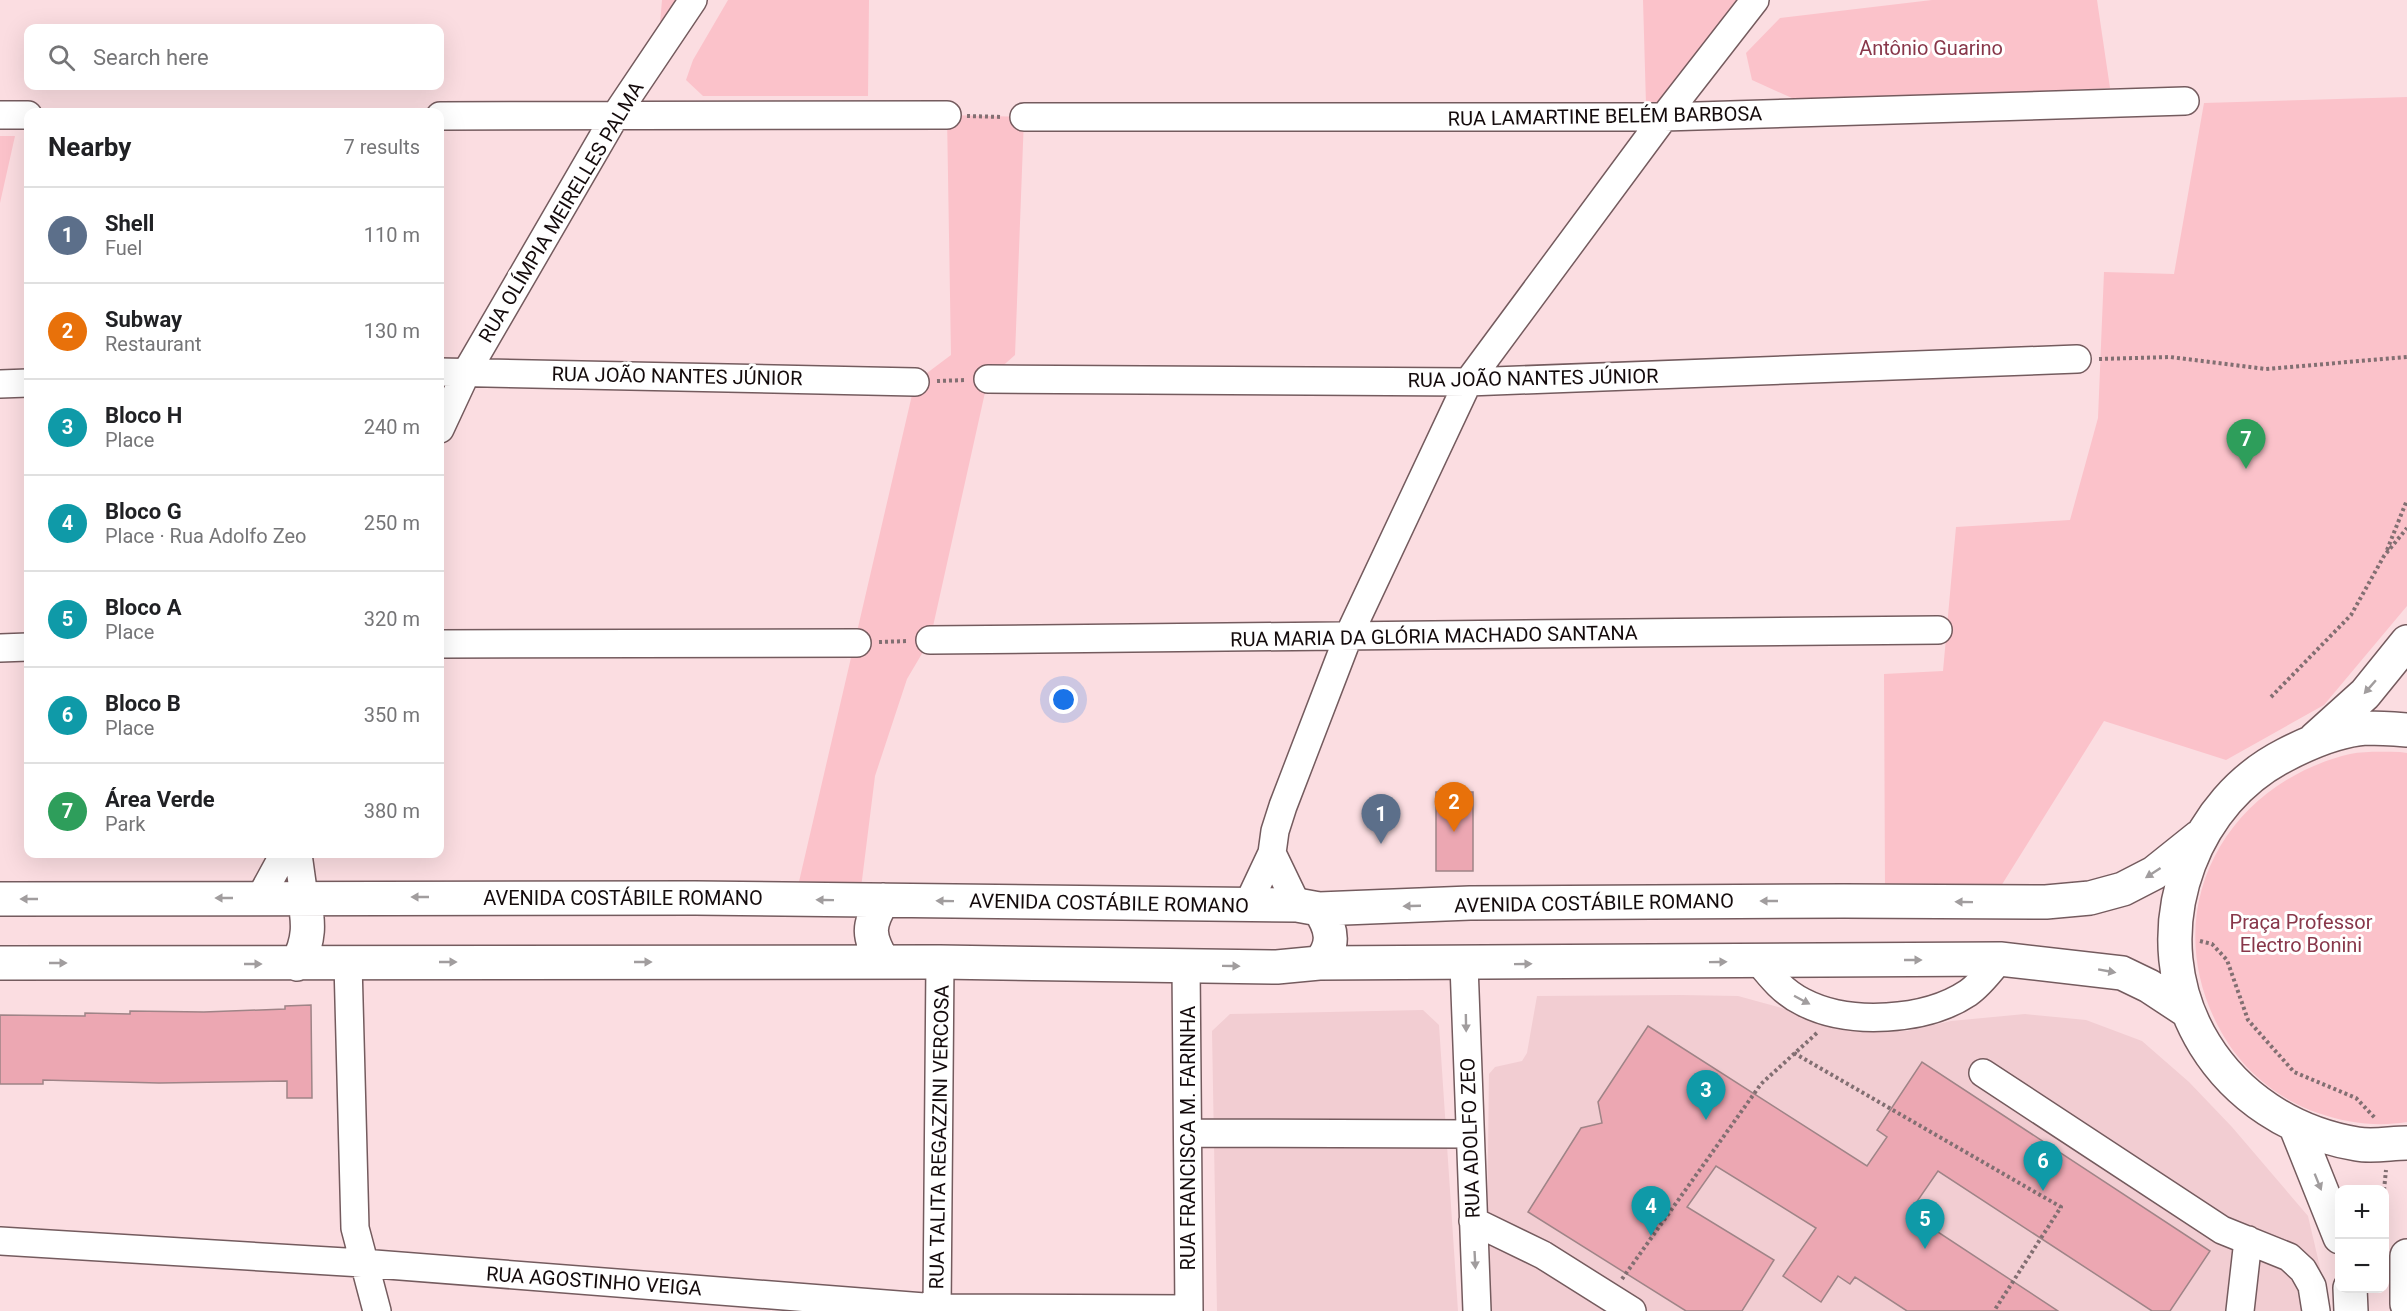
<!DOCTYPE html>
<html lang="en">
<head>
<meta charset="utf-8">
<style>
	body { margin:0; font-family:Roboto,sans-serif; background:#f6f6f6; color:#202124 }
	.controls { position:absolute; right:18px; bottom:18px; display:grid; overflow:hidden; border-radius:12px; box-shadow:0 6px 24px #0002 }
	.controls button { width:54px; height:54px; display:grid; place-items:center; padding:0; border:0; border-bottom:2px solid #e0e0e0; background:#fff; color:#202124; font:30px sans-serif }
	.you { position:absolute; left:1064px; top:700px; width:21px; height:21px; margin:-15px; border:4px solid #fff; border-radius:50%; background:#1a73e8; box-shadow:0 0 0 9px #1a73e833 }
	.badge { display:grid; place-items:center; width:39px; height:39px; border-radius:50%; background:#db2777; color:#fff; font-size:20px; font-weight:700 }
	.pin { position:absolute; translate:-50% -50px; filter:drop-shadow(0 2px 3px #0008) }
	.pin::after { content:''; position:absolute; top:32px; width:21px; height:18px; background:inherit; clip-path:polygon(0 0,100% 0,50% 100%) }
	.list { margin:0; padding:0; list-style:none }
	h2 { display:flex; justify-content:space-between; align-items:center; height:78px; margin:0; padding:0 24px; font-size:26px }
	h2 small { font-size:20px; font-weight:400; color:#757577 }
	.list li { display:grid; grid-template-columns:39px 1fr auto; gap:18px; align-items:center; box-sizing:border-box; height:96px; padding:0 24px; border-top:2px solid #e0e0e0 }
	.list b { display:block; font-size:22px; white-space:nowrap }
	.list p { margin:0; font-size:20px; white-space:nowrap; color:#757577 }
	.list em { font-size:20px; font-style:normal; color:#757577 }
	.icon { flex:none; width:33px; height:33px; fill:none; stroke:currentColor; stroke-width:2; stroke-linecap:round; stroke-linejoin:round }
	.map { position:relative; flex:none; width:2407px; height:1311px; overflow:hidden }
	.search { position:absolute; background:#fff; box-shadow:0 6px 24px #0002; left:24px; top:24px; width:420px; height:66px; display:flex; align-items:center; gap:15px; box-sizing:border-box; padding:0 21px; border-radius:12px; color:#757577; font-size:22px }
	.panel { position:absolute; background:#fff; box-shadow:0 6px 24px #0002; left:24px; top:108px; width:420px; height:750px; border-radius:12px }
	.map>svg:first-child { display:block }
</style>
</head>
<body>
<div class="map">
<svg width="2407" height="1311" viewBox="0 0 2407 1311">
	<rect width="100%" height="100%" fill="#fbdde1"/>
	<path fill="#f2cdd2" d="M1680 995 1738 996 1862 1030 1907 1031 1951 1021 2025 1014 2086 1020 2142 1041 2189 1082 2232 1127 2308 1216 2322 1276 2327 1311H1486L1489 1074 1495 1067 1522 1061 1527 1053 1537 996Z
		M1423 1010 1439 1025 1458 1311H1217L1212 1031 1230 1014Z"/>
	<path fill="#fbc2ca" d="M662 0H687L659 36Z
		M728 0H869L868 96H703L686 80 693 60Z
		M1643 0H1748L1662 102 1646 104Z
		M1932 0H2097L2110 88 1803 103 1752 80 1746 53 1780 18Z
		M2407 97V606L2324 705 2226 760 2104 721 2001 886 1885 887 1884 674 1943 671 1956 527 2070 520 2098 418 2104 272 2174 274 2204 103Z
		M947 115 1024 117 1015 355 988 379 930 640 907 679 875 776 861 888 798 886 915 382 951 355Z
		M0 136H15L0 203Z
		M2400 752 2407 753V1122C2377 1127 2347 1123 2318 1113 2275 1098 2239 1067 2218 1026 2157 909 2225 784 2350 754 2366 751 2384 752 2400 752Z"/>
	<path fill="#eca7b2" stroke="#9f8487" stroke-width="1.5" d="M1436 792H1473V871H1436Z
		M311 1005 312 1098H287V1081L159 1083 43 1080V1084H0V1015L85 1016V1013L130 1014V1011L204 1012 285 1009V1006Z
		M1648 1026 1867 1166 1887 1137 1877 1130 1922 1062 2210 1251 2170 1311H2152L1938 1171 1909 1213 2058 1311H1907L1855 1277 1850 1284 1838 1276 1821 1302 1783 1276 1816 1228 1716 1166 1687 1207 1774 1260 1742 1311H1686L1528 1212 1581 1128 1602 1123 1598 1102Z"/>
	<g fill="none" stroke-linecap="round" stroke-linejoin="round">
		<defs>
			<path id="minor" d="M0 115H28
				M440 116 947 115
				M1024 117H1664L2185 101
				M440 372 915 382
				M988 379 1468 382 2077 359
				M0 384 28 383
				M440 429 467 371 615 116 693 0
				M930 640 1938 630
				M440 644 857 643
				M0 648 28 647
				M1272 853 1297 905
				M298 854 304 897
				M260 898 284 854
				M1248 904 1272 853 1275 831 1283 806 1348 637 1468 382 1664 117 1755 0
				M1759 962C1771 977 1784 993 1803 1002 1849 1026 1926 1021 1968 993 1981 984 1991 970 2000 959
				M348 963 355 1228 377 1311
				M1186 965 1189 1311
				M1464 965 1477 1311
				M1983 1073 2222 1230 2289 1257 2303 1270 2312 1286 2316 1311
				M1188 1133 1469 1134
				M1473 1221 1543 1255 1632 1311
				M0 1241 362 1263 937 1308 1189 1309
				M937 1311 940 962
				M2240 1311 2248 1240"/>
			<path id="major" d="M2407 730C2394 729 2380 728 2366 728 2338 730 2310 742 2285 755 2240 778 2207 817 2189 864 2140 994 2224 1122 2357 1144 2373 1147 2391 1143 2407 1143
				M2315 739 2365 694 2407 642
				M0 899 695 898 1297 905 1319 909 1470 903 1844 901 2046 902 2090 898 2123 889 2154 873 2199 837
				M1319 909C1332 928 1336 945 1319 963
				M883 962C868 936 867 926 883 900
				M0 963 940 962 1277 967 1319 963 2000 959 2122 973 2149 986 2187 1011
				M297 964C310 940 309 923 304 897
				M2296 1127 2340 1237
				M2407 1256V1304
				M2350 1288 2351 1311"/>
		</defs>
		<use href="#minor" stroke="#745b5e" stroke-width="30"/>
		<use href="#major" stroke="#745b5e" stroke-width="36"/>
		<path stroke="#826f72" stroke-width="4" stroke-dasharray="3 3" stroke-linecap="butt" d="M967 116 1002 117
			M2099 359 2170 357 2266 369 2407 357
			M937 381 966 380
			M2387 550 2407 500
			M879 642 908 641
			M2271 697 2351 615 2384 556 2407 528
			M2200 941 2212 944 2227 960 2248 1020 2294 1072 2356 1098 2375 1118
			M1794 1053 2061 1207 1994 1311
			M2384 1190 2386 1170
			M1622 1279 1761 1084 1818 1032"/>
		<use href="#minor" stroke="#fff" stroke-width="27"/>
		<use href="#major" stroke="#fff" stroke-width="33"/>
	</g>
	<defs><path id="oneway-solid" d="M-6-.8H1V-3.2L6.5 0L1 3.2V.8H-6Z" transform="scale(1.5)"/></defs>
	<g fill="#a19d9e">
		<use href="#oneway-solid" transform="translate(2370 687) rotate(131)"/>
		<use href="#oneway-solid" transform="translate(2153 873) rotate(147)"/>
		<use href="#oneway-solid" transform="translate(420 897) rotate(-180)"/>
		<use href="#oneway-solid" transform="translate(224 898) rotate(180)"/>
		<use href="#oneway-solid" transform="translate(29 899) rotate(180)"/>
		<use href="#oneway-solid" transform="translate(825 900) rotate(-179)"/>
		<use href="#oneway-solid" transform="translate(945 901) rotate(-179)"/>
		<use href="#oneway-solid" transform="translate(1769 901) rotate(180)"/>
		<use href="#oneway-solid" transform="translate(1964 902) rotate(-179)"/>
		<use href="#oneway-solid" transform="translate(1412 906) rotate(178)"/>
		<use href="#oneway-solid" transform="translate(1913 960)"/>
		<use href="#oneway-solid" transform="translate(448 962)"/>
		<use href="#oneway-solid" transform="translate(643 962)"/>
		<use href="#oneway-solid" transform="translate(1718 962) rotate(-1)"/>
		<use href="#oneway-solid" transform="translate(58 963)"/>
		<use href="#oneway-solid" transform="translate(253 964)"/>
		<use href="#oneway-solid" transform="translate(1523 964) rotate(-1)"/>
		<use href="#oneway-solid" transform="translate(1231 966) rotate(1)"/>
		<use href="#oneway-solid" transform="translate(2107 971) rotate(10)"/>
		<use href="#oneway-solid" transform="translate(1802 1000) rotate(28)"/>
		<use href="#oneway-solid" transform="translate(1466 1023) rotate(89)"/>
		<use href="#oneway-solid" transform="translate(2318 1182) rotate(68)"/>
		<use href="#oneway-solid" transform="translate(1475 1260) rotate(87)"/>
	</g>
	<g text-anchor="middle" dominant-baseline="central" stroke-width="6" stroke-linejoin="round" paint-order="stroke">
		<g font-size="20" fill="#88374a" stroke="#fff">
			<text x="1931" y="48">Antônio Guarino</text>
			<text x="2301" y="922">Praça Professor<tspan x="2301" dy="23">Electro Bonini</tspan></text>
		</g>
		<g font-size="20" fill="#140b0c" stroke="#fff">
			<text transform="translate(1605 116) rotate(-1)">RUA LAMARTINE BELÉM BARBOSA</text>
			<text transform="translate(561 212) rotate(-59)">RUA OLÍMPIA MEIRELLES PALMA</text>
			<text transform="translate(677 376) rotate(1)">RUA JOÃO NANTES JÚNIOR</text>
			<text transform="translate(1533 378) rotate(-1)">RUA JOÃO NANTES JÚNIOR</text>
			<text transform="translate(1434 636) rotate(-1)">RUA MARIA DA GLÓRIA MACHADO SANTANA</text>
			<text x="623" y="898">AVENIDA COSTÁBILE ROMANO</text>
			<text transform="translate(1109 903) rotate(1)">AVENIDA COSTÁBILE ROMANO</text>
			<text transform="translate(1594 903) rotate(-1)">AVENIDA COSTÁBILE ROMANO</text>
			<text transform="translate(939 1137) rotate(-89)">RUA TALITA REGAZZINI VERCOSA</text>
			<text transform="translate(1188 1138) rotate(-90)">RUA FRANCISCA M. FARINHA</text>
			<text transform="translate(1470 1138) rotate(-92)">RUA ADOLFO ZEO</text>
			<text transform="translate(594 1281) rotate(4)">RUA AGOSTINHO VEIGA</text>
		</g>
	</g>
</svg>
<div class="controls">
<button>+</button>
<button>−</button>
</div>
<div class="you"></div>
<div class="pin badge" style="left:1381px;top:844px;background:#5c6f8a">1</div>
<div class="pin badge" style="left:1454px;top:832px;background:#e8710a">2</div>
<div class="pin badge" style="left:1706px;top:1120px;background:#0f9aa8">3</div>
<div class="pin badge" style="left:1651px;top:1236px;background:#0f9aa8">4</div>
<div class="pin badge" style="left:1925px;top:1249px;background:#0f9aa8">5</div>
<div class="pin badge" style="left:2043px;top:1191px;background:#0f9aa8">6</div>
<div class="pin badge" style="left:2246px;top:469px;background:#2e9e5b">7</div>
<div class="search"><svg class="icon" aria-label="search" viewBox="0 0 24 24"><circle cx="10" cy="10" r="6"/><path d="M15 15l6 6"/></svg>Search here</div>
<section class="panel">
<h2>Nearby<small>7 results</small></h2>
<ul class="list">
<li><span class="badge" style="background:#5c6f8a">1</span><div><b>Shell</b><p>Fuel</p></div><em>110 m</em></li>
<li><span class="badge" style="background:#e8710a">2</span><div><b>Subway</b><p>Restaurant</p></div><em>130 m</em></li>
<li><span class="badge" style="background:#0f9aa8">3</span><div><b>Bloco H</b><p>Place</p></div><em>240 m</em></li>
<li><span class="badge" style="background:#0f9aa8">4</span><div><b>Bloco G</b><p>Place · Rua Adolfo Zeo</p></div><em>250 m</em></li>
<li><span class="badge" style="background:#0f9aa8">5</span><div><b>Bloco A</b><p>Place</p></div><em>320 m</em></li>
<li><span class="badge" style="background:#0f9aa8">6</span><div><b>Bloco B</b><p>Place</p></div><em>350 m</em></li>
<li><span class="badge" style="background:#2e9e5b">7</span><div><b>Área Verde</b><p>Park</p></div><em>380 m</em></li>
</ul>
</section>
</div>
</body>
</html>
